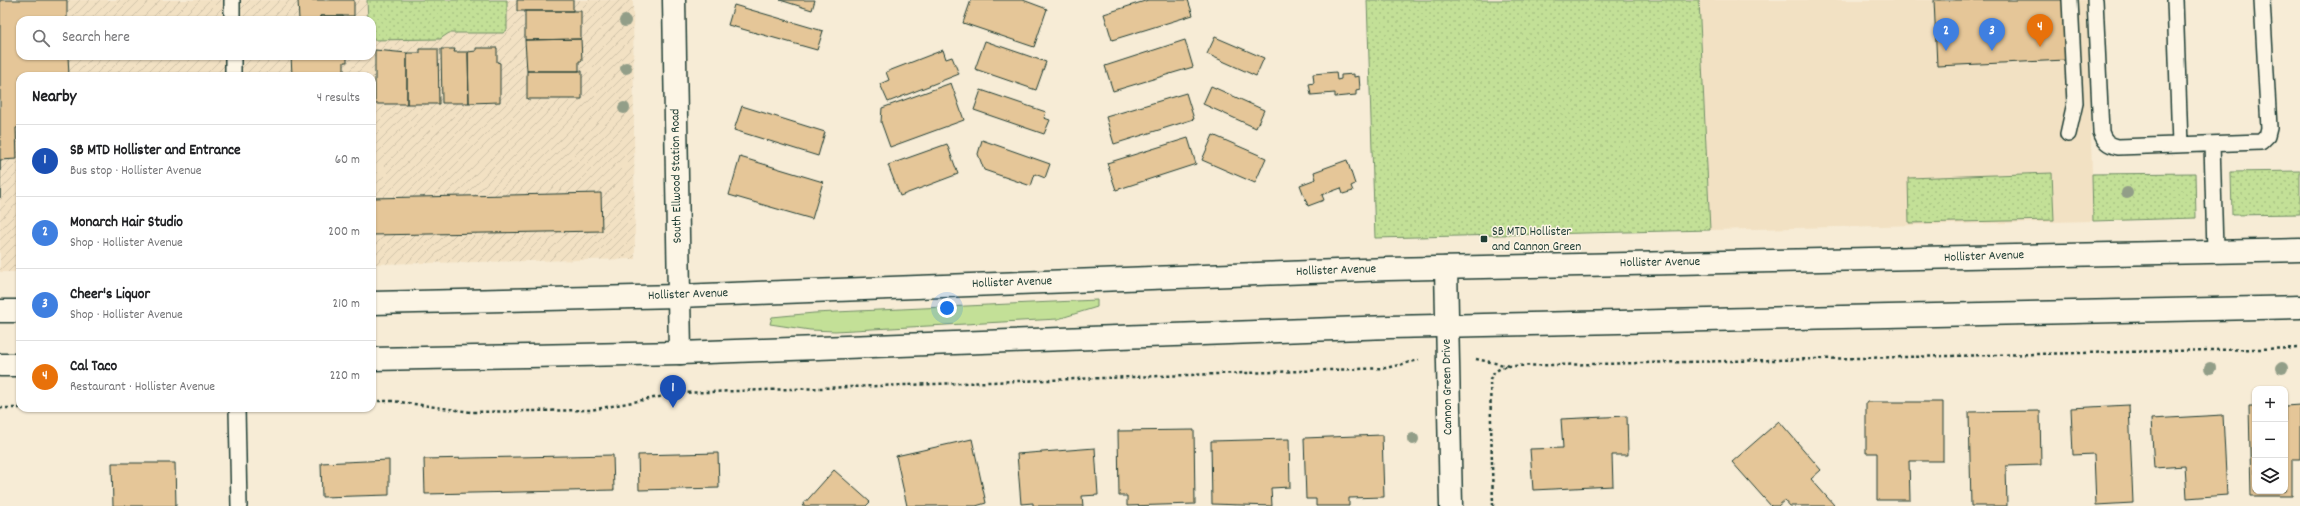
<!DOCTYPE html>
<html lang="en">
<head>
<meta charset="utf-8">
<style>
	body { margin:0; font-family:Dekko,sans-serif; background:#f6f6f6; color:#202124 }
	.controls { position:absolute; right:12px; bottom:12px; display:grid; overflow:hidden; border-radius:8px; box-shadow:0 1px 3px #0004 }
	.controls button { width:36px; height:36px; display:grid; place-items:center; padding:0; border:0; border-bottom:1px solid #e0e0e0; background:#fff; color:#202124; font:20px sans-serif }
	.you { position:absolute; left:947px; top:308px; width:14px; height:14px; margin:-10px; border:3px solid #fff; border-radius:50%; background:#1a73e8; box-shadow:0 0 0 6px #1a73e833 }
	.badge { display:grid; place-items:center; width:26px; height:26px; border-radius:50%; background:#0f766e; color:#fff; font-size:13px; font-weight:700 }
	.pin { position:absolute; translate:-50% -33px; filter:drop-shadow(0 1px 2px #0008) }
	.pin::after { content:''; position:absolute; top:21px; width:14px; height:12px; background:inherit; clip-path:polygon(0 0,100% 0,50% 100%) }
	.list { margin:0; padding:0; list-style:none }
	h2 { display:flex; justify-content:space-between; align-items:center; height:52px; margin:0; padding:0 16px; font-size:17px }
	h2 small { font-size:13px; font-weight:400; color:#757577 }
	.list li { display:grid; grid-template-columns:26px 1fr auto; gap:12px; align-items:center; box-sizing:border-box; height:72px; padding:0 16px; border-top:1px solid #e0e0e0 }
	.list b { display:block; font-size:15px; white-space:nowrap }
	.list p { margin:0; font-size:13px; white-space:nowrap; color:#757577 }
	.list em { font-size:13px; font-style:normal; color:#757577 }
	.icon { flex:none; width:22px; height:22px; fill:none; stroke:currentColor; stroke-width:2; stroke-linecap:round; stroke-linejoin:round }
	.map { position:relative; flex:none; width:2300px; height:506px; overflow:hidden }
	.search { position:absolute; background:#fff; box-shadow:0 1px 3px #0004; left:16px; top:16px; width:360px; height:44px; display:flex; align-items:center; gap:10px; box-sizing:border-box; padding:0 14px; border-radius:12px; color:#757577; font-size:15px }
	.panel { position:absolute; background:#fff; box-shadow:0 1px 3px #0004; left:16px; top:72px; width:360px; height:340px; border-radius:12px }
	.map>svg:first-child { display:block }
</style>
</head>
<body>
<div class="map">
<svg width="2300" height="506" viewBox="0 0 2300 506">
	<defs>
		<pattern id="industrial-furrows" width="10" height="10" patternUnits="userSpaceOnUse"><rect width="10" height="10" fill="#f2e1c3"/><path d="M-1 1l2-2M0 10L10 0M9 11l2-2" fill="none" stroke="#cfc2a8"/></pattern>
		<pattern id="grass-dots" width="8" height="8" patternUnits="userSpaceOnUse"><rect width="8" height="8" fill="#c3e097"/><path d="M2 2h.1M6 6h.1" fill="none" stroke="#a7c183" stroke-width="1.8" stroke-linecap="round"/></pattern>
	</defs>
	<rect width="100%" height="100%" fill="#f7ecd6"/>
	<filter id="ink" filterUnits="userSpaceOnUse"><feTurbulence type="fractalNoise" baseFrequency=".025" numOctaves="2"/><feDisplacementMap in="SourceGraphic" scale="8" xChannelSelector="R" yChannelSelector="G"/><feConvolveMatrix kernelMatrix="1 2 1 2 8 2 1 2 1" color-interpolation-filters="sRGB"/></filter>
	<g filter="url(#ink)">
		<path fill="#f2e1c3" d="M1699 0H2088L2093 221 1710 230Z"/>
		<path fill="url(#industrial-furrows)" fill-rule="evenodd" d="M0 0H633L635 259 372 264V76H20V272H0ZM20 20H372V56H20Z"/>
		<path fill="url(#grass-dots)" stroke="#718e66" d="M367 0H507V30L503 33H449L440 39 372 40V20H368Z
			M1367 0H1699L1710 230 1375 238Z
			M2300 171V214L2232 215 2231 172Z
			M2052 173 2054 220 1909 223 1908 178Z
			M2195 173 2196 218 2093 221 2092 174Z"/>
		<path fill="#c3e097" stroke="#718e66" d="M1097 300V307L1058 319 835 331 810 330 770 324 772 317 814 313Z"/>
		<path fill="#e5c698" stroke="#1f3d34" d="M0 0H67V20H20V56H68L69 76H20V127L16 128 17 159 0 160V198Z
			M298 0H354V16H320V20H299Z
			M517 0H573V11H517Z
			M780 0H815L812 10Z
			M971 0H1023L1047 9 1034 47 963 23Z
			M1148 0H1188L1193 15 1112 40 1104 14Z
			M1934 0H2063L2066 60 1937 66Z
			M734 5 823 31 817 50 728 25Z
			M525 11H581V39L525 40Z
			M320 16H343V20H291H320Z
			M1215 37 1264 58 1256 76 1207 54Z
			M581 39 582 61H579V71H527L525 40Z
			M1185 40 1193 67 1113 91 1105 66Z
			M985 41 1046 62 1036 90 975 69Z
			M476 48H497V62L500 63V102L469 103 468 52 476 51Z
			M420 49H438L439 104H407V53H420Z
			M441 49H455L454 52H468L469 103H442Z
			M375 50 407 53V104H375Z
			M943 50 946 59 952 57 959 74 888 102 880 84 889 80 886 72Z
			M291 56H347V62H344V72L292 75Z
			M527 71H582V99H527Z
			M344 72V76H292V75Z
			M1336 72 1337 80 1341 79V75L1354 74V77L1359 76 1360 89 1356 90V95L1335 97V93L1311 95 1309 84 1314 83 1313 74Z
			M951 83 964 120 890 147 881 122 882 108Z
			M1211 86 1264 110 1256 128 1203 104Z
			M981 90 1046 112 1044 118 1050 120 1044 134 974 110Z
			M1186 93 1194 119 1114 144 1106 117Z
			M742 106 825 132 818 156 734 130Z
			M1213 135 1266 158 1255 183 1202 160Z
			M1188 138 1196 164 1116 190 1107 163Z
			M982 140 1050 164 1045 178 1035 174 1031 186 984 170 978 154Z
			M947 144 958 174 900 196 888 165Z
			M740 157 823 182 812 219 729 195Z
			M1347 160 1355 184 1351 186 1353 191 1343 194 1341 188 1322 195 1324 200 1308 206 1300 185 1316 179 1314 172Z
			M601 193 602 231 372 235V198Z
			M1866 402H1943V461H1909L1910 500H1877V453H1866Z
			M2129 405 2133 503 2096 505 2094 454 2073 455 2071 408Z
			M2300 405V459H2292V496H2251L2249 406H2255V491H2285V406Z
			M2040 411 2041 465 2006 466 2007 506H1971L1969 412Z
			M2223 415 2227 495 2187 498 2185 466 2154 468 2151 419Z
			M1627 416 1628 455H1612L1613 486 1533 490 1530 449 1563 448 1561 419Z
			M1779 421 1821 470 1811 479 1834 505 1832 506H1790L1785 500 1778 506H1771L1732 462Z
			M1194 430 1195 504 1127 506V496H1119L1118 431Z
			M1382 435 1384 497 1349 498V506H1316V499H1306L1304 438Z
			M972 439 986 503 976 506H907L896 456Z
			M1289 439 1290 487 1271 488 1272 506 1212 504 1211 441Z
			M1095 448 1098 495 1082 496 1083 506H1033V503L1021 504 1017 454Z
			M718 453 719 488 639 490 638 455Z
			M613 455 614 490 425 494 424 459Z
			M389 460V495L322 497 321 463Z
			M112 463H175L176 506H113Z
			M834 470 870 502 866 506H802Z"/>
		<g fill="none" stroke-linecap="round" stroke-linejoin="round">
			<defs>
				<path id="lane" d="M232 0V20
					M2095 0 2101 132C2104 141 2108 145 2118 147L2261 142 2267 136 2269 128 2262 0
					M2175 0 2180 145
					M233 56V76
					M2068 134 2075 103 2070 0
					M2212 144 2215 250
					M237 408 239 506"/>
				<path id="street" d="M674 0 680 353
					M1446 268 1451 506"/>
				<path id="secondary" d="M372 303 679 296 1388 269 2300 250
					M0 311H20
					M372 359 680 353 1390 327 2300 307
					M0 365H20"/>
			</defs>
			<use href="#lane" stroke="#1f3d34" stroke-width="18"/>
			<use href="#street" stroke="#1f3d34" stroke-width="25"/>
			<use href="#secondary" stroke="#1f3d34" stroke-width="25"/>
			<path stroke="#1f3d34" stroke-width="2.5" stroke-dasharray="3 3" stroke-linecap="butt" d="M1476 359 1509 366
				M372 401H393L471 412 591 410 680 393 1386 368 1419 360
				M0 408H20
				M1493 506 1490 380C1494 371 1499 368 1509 366L2300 348"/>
			<use href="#lane" stroke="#fcf5e5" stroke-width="15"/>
			<use href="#street" stroke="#fcf5e5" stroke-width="22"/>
			<use href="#secondary" stroke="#fcf5e5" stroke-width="22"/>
		</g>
		<g fill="#929e88">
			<circle cx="625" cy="21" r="6"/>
			<circle cx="626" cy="68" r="6"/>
			<circle cx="624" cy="108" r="6"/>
			<circle cx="2127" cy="193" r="6"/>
			<circle cx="2210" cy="368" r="6"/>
			<circle cx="2282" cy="368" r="6"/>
			<circle cx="1413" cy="439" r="6"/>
		</g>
	</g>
	<rect fill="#1f3d34" stroke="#fcf5e5" stroke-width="1.5" x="1480" y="235" width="8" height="8" rx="2"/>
	<g text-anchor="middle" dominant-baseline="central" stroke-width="3" stroke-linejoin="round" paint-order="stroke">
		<g font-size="13" fill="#1f3d34" stroke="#fcf5e5">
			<text transform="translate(677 176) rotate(-91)">South Ellwood Station Road</text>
			<text transform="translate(1984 257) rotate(-2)">Hollister Avenue</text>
			<text transform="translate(1660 263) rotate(-1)">Hollister Avenue</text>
			<text transform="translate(1336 271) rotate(-2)">Hollister Avenue</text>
			<text transform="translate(1012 283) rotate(-2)">Hollister Avenue</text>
			<text transform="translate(688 295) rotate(-2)">Hollister Avenue</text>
			<text transform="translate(1448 387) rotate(-91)">Cannon Green Drive</text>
		</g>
		<g font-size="13" fill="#1f3d34" stroke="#fcf5e5" text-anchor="start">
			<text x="1492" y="232">SB MTD Hollister<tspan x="1492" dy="15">and Cannon Green</tspan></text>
		</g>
	</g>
</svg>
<div class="controls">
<button>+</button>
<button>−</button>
<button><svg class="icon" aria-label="layers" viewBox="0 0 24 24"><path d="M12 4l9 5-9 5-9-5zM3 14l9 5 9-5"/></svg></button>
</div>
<div class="you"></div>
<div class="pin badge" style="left:673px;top:408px;background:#1a4fb4">1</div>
<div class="pin badge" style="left:1946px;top:51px;background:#3f7fe0">2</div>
<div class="pin badge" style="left:1992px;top:51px;background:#3f7fe0">3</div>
<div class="pin badge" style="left:2040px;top:47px;background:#e8710a">4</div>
<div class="search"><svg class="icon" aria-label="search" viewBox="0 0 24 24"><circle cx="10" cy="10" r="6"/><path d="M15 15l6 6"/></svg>Search here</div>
<section class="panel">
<h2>Nearby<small>4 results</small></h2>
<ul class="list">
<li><span class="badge" style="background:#1a4fb4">1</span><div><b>SB MTD Hollister and Entrance</b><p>Bus stop · Hollister Avenue</p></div><em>60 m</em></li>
<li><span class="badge" style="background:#3f7fe0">2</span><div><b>Monarch Hair Studio</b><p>Shop · Hollister Avenue</p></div><em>200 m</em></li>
<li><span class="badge" style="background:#3f7fe0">3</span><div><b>Cheer's Liquor</b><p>Shop · Hollister Avenue</p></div><em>210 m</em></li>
<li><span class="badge" style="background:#e8710a">4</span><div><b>Cal Taco</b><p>Restaurant · Hollister Avenue</p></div><em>220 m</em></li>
</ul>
</section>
</div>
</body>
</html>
